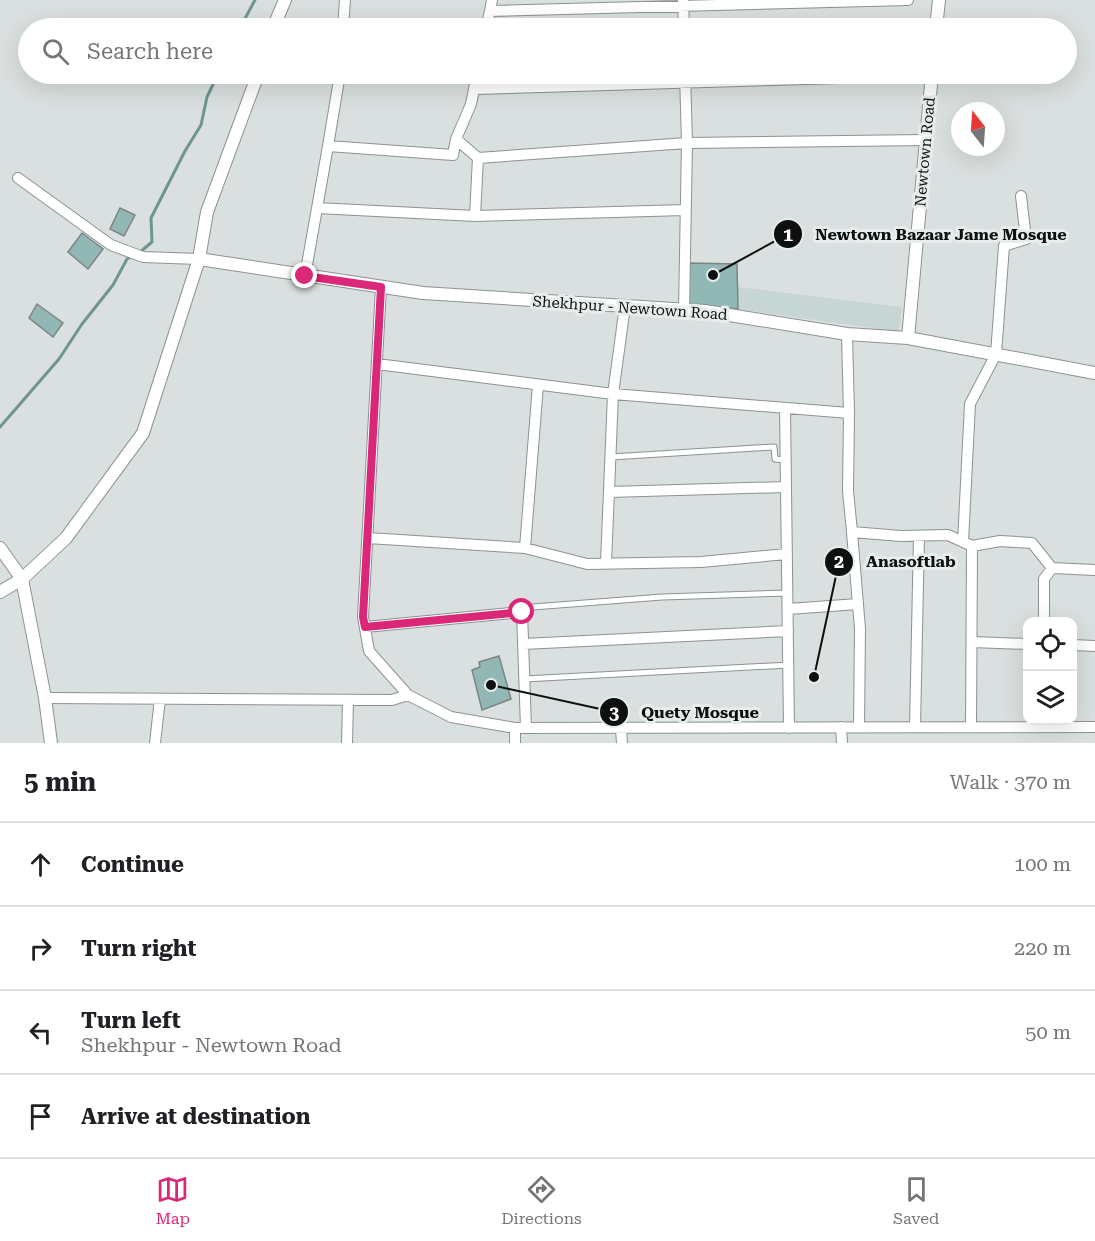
<!DOCTYPE html>
<html lang="en">
<head>
<meta charset="utf-8">
<style>
	body { margin:0; font-family:"Roboto Serif",serif; background:#f2f2f2; color:#202124 }
	.controls { position:absolute; right:18px; bottom:18px; display:grid; overflow:hidden; border-radius:12px; box-shadow:0 6px 24px #0002 }
	.controls button { width:54px; height:54px; display:grid; place-items:center; padding:0; border:0; border-bottom:2px solid #e0e0e0; background:#fff; color:#202124; font:30px sans-serif }
	.compass { position:absolute; left:951px; top:102px; width:54px; height:54px; border-radius:50%; background:#fff; box-shadow:0 6px 24px #0002; rotate:343deg }
	.stop { position:absolute; width:18px; height:18px; margin:-14px; border:4px solid #db2777; border-radius:50%; background:#fff }
	.stop.end { background:#db2777; border-color:#fff; box-shadow:0 2px 6px #0008 }
	.list { margin:0; padding:0; list-style:none }
	h2 { display:flex; justify-content:space-between; align-items:center; height:78px; margin:0; padding:0 24px; font-size:26px }
	h2 small { font-size:20px; font-weight:400; color:#757577 }
	.list li { display:grid; grid-template-columns:39px 1fr auto; gap:18px; align-items:center; box-sizing:border-box; height:84px; padding:0 24px; border-top:2px solid #e0e0e0 }
	.list b { display:block; font-size:22px; white-space:nowrap }
	.list p { margin:0; font-size:20px; white-space:nowrap; color:#757577 }
	.list em { font-size:20px; font-style:normal; color:#757577 }
	.icon { flex:none; width:33px; height:33px; fill:none; stroke:currentColor; stroke-width:2; stroke-linecap:round; stroke-linejoin:round }
	.map { position:relative; flex:none; width:1095px; height:743px; overflow:hidden }
	.search { position:absolute; background:#fff; box-shadow:0 6px 24px #0002; left:18px; right:18px; top:18px; height:66px; display:flex; align-items:center; gap:15px; box-sizing:border-box; padding:0 21px; border-radius:33px; color:#757577; font-size:22px }
	.sheet { height:414px; background:#fff }
	nav { display:flex; justify-content:space-around; align-items:center; box-sizing:border-box; height:84px; border-top:2px solid #e0e0e0; background:#fff; font-size:16px; color:#757577 }
	nav a { display:grid; justify-items:center; gap:3px }
	nav .on { color:#db2777 }
	.map>svg:first-child { display:block }
</style>
</head>
<body>
<div class="map">
<svg width="1095" height="743" viewBox="0 0 1095 743">
	<rect width="100%" height="100%" fill="#dae0df"/>
	<path fill="#c7d6d5" d="M737 287 902 307 899 332 738 309Z"/>
	<g fill="none" stroke-linecap="round" stroke-linejoin="round">
		<path stroke="#6f9592" stroke-width="3" d="M240 28 255 0
			M140 252 152 242 151 218 185 151 201 125 207 97 218 74
			M0 427 59 359 82 324 113 285 127 259 132 256"/>
	</g>
	<path fill="#91b8b5" stroke="#7e8483" stroke-width="1.5" d="M120 208 135 215 124 236 110 229Z
		M82 233 103 249 88 269 68 252Z
		M689 263 737 264 738 309 689 305Z
		M37 304 63 323 53 337 29 318Z
		M499 656 511 699 482 710 472 670 480 667 479 662Z"/>
	<g fill="none" stroke-linecap="round" stroke-linejoin="round">
		<defs>
			<path id="service" d="M611 457 774 447 775 459 786 460
				M522 612 533 607 662 597 788 593
				M524 679 789 665"/>
			<path id="minor" d="M492 0 490 11 908 0
				M683 0 684 28
				M343 28 345 0
				M486 28 490 11
				M340 74 328 146 453 155 456 139
				M477 74 471 104 456 139 478 158 475 216 685 210
				M474 89 841 78
				M478 158 687 143 926 140
				M18 178 111 245 143 257 199 259
				M317 208 475 216
				M305 276 328 146
				M684 310 687 143 685 74
				M377 364 613 394 625 306
				M785 408 789 728
				M849 413 848 491 852 532 901 536 948 535 972 546 971 727
				M609 492 786 487
				M852 532 860 629 859 727
				M368 538 525 548 587 564 701 562 787 554
				M963 542 970 404 996 354 1004 246 1026 239 1021 196
				M972 546 1000 541 1032 543 1052 568 1095 570
				M525 548 538 385
				M606 563 613 394 849 413 847 334
				M788 609 858 604
				M1044 622V579L1052 568
				M365 627 522 612 526 728
				M972 642 1028 644
				M523 644 788 631
				M1072 645 1095 646
				M408 695 451 717 515 728 1095 727
				M45 698 392 700 408 695 369 651 363 617 381 287
				M841 727 842 743
				M915 727 919 536
				M515 728V743
				M621 729 622 743
				M155 743 160 699
				M347 743 348 701"/>
			<path id="tertiary" d="M273 28 285 0
				M936 28 939 0
				M199 259 423 293 705 311 847 334 908 338 1095 373
				M908 338 932 74
				M0 548 22 579 45 698 51 743
				M0 592 22 579 66 538 143 433 199 259 207 212 258 74"/>
		</defs>
		<use href="#service" stroke="#8c9292" stroke-width="7"/>
		<use href="#minor" stroke="#8c9292" stroke-width="12"/>
		<use href="#tertiary" stroke="#8c9292" stroke-width="14"/>
		<use href="#service" stroke="#fff" stroke-width="5"/>
		<use href="#minor" stroke="#fff" stroke-width="10"/>
		<use href="#tertiary" stroke="#fff" stroke-width="12"/>
	</g>
	<g fill="none" stroke-linecap="round" stroke-linejoin="round">
		<path stroke="#db2777" stroke-width="8" d="M305 276 381 287 363 617 365 627 522 612"/>
	</g>
	<g text-anchor="middle" dominant-baseline="central" stroke-width="6" stroke-linejoin="round" paint-order="stroke">
		<g font-size="15" fill="#0e1010" stroke="#e7eded">
			<text transform="translate(925 152) rotate(-85)">Newtown Road</text>
			<text transform="translate(630 308) rotate(4)">Shekhpur - Newtown Road</text>
		</g>
	</g>
	<path fill="none" stroke="#0e1010" stroke-width="2" d="M713 275L788 234M814 677L839 562M491 685L614 712"/>
	<g fill="#0e1010" stroke="#e7eded" stroke-width="2">
		<circle cx="713" cy="275" r="6"/>
		<circle cx="814" cy="677" r="6"/>
		<circle cx="491" cy="685" r="6"/>
		<circle cx="788" cy="234" r="15"/>
		<circle cx="839" cy="562" r="15"/>
		<circle cx="614" cy="712" r="15"/>
	</g>
	<g font-size="18" text-anchor="middle" font-weight="bold" fill="#fff">
		<text x="788" y="241">1</text>
		<text x="839" y="568">2</text>
		<text x="614" y="719">3</text>
	</g>
	<g font-size="16" text-anchor="middle" font-weight="bold" fill="#0e1010" stroke="#e7eded" stroke-width="6" stroke-linejoin="round" paint-order="stroke">
		<text x="941" y="240">Newtown Bazaar Jame Mosque</text>
		<text x="911" y="567">Anasoftlab</text>
		<text x="700" y="718">Quety Mosque</text>
	</g>
</svg>
<div class="controls">
<button><svg class="icon" aria-label="locate" viewBox="0 0 24 24"><circle cx="12" cy="12" r="6"/><path d="M12 2v4M12 18v4M2 12h4M18 12h4"/></svg></button>
<button><svg class="icon" aria-label="layers" viewBox="0 0 24 24"><path d="M12 4l9 5-9 5-9-5zM3 14l9 5 9-5"/></svg></button>
</div>
<svg class="compass" viewBox="-18 -18 36 36"><path d="M0-13l5 13h-10z" fill="#e53935"/><path d="M0 13l5-13h-10z" fill="#757577"/></svg>
<div class="stop" style="left:522px;top:612px"></div>
<div class="stop end" style="left:305px;top:276px"></div>
<div class="search"><svg class="icon" aria-label="search" viewBox="0 0 24 24"><circle cx="10" cy="10" r="6"/><path d="M15 15l6 6"/></svg>Search here</div>
</div>
<section class="sheet">
<h2>5 min<small>Walk · 370 m</small></h2>
<ul class="list">
<li><svg class="icon" aria-label="ahead" viewBox="0 0 24 24"><path d="M12 20V5M6 11l6-6 6 6"/></svg><div><b>Continue</b></div><em>100 m</em></li>
<li><svg class="icon" aria-label="right" viewBox="0 0 24 24"><path d="M7 20v-9h11M14 6l5 5-5 5"/></svg><div><b>Turn right</b></div><em>220 m</em></li>
<li><svg class="icon" aria-label="left" viewBox="0 0 24 24"><path d="M17 20v-9H6M10 6l-5 5 5 5"/></svg><div><b>Turn left</b><p>Shekhpur - Newtown Road</p></div><em>50 m</em></li>
<li><svg class="icon" aria-label="arrive" viewBox="0 0 24 24"><path d="M6 21V4h12l-3 4 3 4H6"/></svg><div><b>Arrive at destination</b></div></li>
</ul>
</section>
<nav>
<a class="on"><svg class="icon" aria-label="map" viewBox="0 0 24 24"><path d="M3 6l6-2 6 2 6-2v14l-6 2-6-2-6 2zM9 4v14M15 6v14"/></svg>Map</a>
<a><svg class="icon" aria-label="directions" viewBox="0 0 24 24"><path d="M12 3l9 9-9 9-9-9zM9 14v-3h6M13 9l2 2-2 2"/></svg>Directions</a>
<a><svg class="icon" aria-label="saved" viewBox="0 0 24 24"><path d="M7 4h10v16l-5-4-5 4z"/></svg>Saved</a>
</nav>
</body>
</html>
